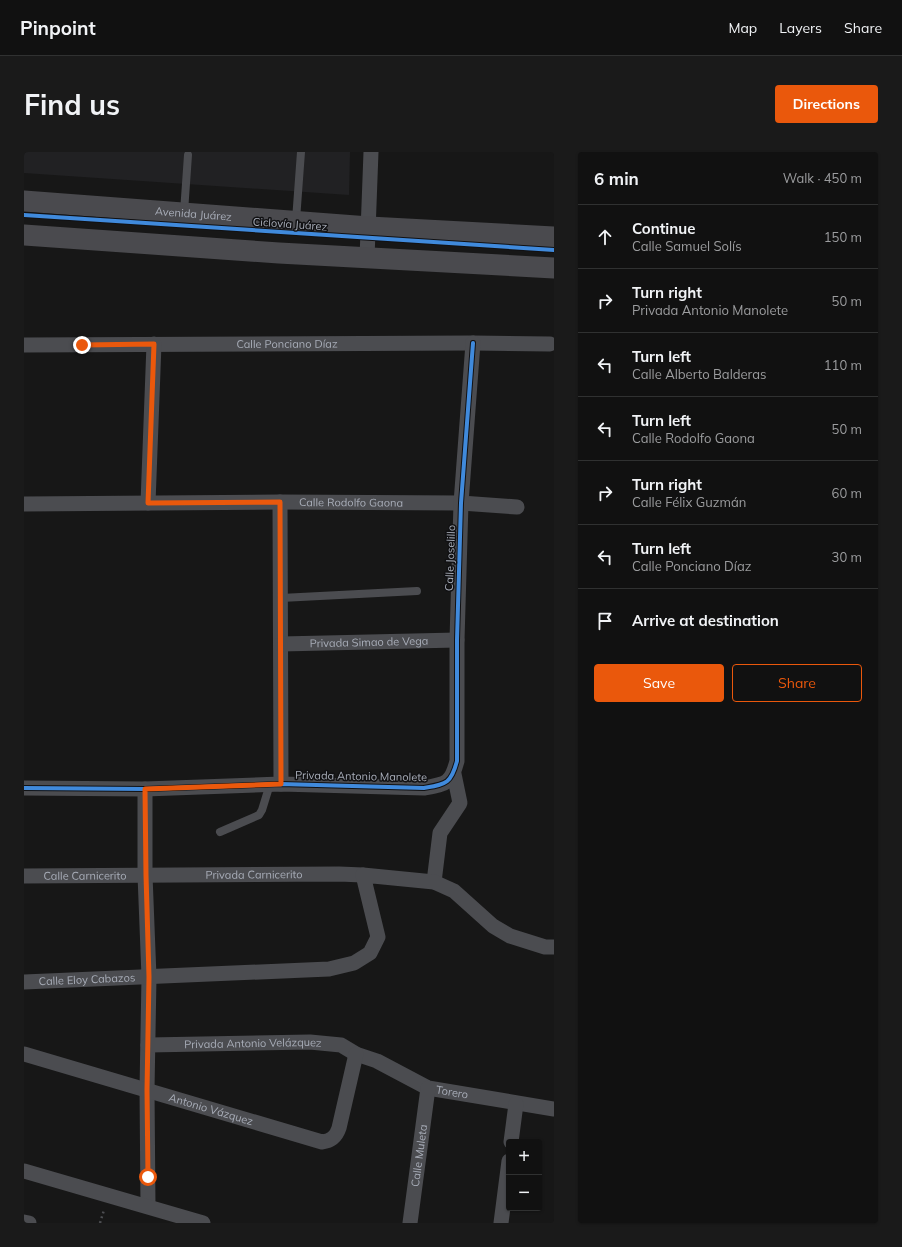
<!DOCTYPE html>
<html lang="en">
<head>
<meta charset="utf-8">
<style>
	body { margin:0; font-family:Mulish,sans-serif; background:#1a1a1a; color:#f1f3f6 }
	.controls { position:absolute; right:12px; bottom:12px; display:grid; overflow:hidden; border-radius:4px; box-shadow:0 1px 3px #0004 }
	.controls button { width:36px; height:36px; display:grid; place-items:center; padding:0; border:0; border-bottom:1px solid #303131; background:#111; color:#f1f3f6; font:20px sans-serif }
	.stop { position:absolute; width:12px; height:12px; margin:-9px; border:3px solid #ea580c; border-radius:50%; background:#fff }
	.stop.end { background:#ea580c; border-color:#fff; box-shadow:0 1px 4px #0008 }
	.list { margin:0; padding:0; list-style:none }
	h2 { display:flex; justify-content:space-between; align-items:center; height:52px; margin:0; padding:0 16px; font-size:17px }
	h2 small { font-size:13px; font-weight:400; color:#9c9d9f }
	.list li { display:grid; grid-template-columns:26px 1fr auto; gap:12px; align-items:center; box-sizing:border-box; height:64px; padding:0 16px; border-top:1px solid #303131 }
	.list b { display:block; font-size:15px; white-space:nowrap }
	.list p { margin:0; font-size:13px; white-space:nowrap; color:#9c9d9f }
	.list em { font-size:13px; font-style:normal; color:#9c9d9f }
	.actions { display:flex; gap:8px; padding:12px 16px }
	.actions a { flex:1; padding:9px 0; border:1px solid #ea580c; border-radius:4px; text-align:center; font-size:14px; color:#ea580c }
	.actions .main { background:#ea580c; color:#fff }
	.icon { flex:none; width:22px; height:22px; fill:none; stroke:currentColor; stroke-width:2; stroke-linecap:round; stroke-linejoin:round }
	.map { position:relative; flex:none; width:530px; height:1071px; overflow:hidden; border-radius:4px }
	header { display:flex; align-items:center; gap:24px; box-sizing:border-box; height:56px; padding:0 20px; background:#111; border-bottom:1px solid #303131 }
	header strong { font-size:19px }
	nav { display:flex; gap:22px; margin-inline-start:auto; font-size:14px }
	.intro { display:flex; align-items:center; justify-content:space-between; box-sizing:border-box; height:96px; padding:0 24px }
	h1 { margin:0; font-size:28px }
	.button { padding:10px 18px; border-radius:4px; background:#ea580c; color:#fff; font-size:14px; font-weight:700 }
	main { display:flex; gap:24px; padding:0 24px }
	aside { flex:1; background:#111; border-radius:4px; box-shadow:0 1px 3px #0004 }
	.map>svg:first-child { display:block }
</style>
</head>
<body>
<header>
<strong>Pinpoint</strong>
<nav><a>Map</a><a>Layers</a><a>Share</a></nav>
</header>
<div class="intro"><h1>Find us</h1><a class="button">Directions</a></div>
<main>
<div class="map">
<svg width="530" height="1071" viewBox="0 0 530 1071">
	<rect width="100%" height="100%" fill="#171717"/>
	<path fill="#212123" d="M0 0H326L325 43 0 21Z"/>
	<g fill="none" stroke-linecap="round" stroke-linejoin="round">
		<path stroke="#4d4e52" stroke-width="2.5" stroke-dasharray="2 3" stroke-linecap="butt" d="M76 1071 80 1058"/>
		<path stroke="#4b4c50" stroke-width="8" d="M160 60 164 3
			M272 68 277 0
			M257 446 393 439
			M196 680 235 663 238 658 246 632"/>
		<g stroke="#4b4c50" stroke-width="15">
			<path d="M343 106 347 0"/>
			<path id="s1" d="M0 193 449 191 526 192"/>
			<path d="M256 350 257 632"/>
			<path d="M124 351 130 192"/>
			<path id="s2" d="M0 352 256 350 437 351 493 355"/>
			<path id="s3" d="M257 492 433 488"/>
			<path d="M0 636 121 637 257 632 400 636C422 632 427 632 433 609V488L437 351 449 191"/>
			<path d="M121 637V723L125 825 123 938 124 1054"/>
			<path id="s4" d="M0 724 315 722 339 723"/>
			<path d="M410 730 416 681 436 651 430 622"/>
			<path id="s5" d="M0 830 305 817 330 811 346 801 354 785 339 723 410 730 430 739 469 774 486 784 521 795H530"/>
			<path id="s6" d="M124 893 286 890 317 893 332 902 353 909 404 936 530 957"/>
			<path id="s7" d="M0 902 298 990C307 989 312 985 315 976L332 902"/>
			<path d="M487 990 492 952"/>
			<path d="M0 1019 179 1071"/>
			<path d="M0 1070 5 1071"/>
			<path id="s8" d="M386 1071 404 936"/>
			<path d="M477 1071 485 1009"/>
		</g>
		<g stroke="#4a4a4e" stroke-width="21">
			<path id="s9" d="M0 49 345 75 530 85"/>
			<path d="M0 83 255 101 530 116"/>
		</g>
		<defs>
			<path id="cycleway" d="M0 63 530 98
				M0 636 121 637 257 632 400 636C422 632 427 632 433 609V488L437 351 449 191"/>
		</defs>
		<use href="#cycleway" stroke="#111113" stroke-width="6"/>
		<use href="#cycleway" stroke="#408adc" stroke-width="4"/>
	</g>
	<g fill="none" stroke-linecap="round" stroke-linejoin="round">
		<path stroke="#ea580c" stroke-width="5" d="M58 193 130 192 124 351 256 350 257 632 121 637 122 723 125 825 123 938 124 1025"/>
	</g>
	<g text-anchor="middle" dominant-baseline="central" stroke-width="3" stroke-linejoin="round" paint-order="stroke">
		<g font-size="11" fill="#a8adb8" stroke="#111113">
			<text stroke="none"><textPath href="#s9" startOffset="170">Avenida Juárez</textPath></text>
			<text transform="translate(266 72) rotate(4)">Ciclovía Juárez</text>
			<text stroke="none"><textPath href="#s1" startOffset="263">Calle Ponciano Díaz</textPath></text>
			<text stroke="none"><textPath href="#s2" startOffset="327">Calle Rodolfo Gaona</textPath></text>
			<text transform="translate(426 406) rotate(-88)">Calle Joselillo</text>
			<text stroke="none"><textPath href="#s3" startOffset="88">Privada Simao de Vega</textPath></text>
			<text transform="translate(337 624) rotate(1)">Privada Antonio Manolete</text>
			<text stroke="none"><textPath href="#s4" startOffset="61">Calle Carnicerito</textPath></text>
			<text stroke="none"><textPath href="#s4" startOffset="230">Privada Carnicerito</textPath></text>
			<text stroke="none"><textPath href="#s5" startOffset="63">Calle Eloy Cabazos</textPath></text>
			<text stroke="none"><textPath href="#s6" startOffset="105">Privada Antonio Velázquez</textPath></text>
			<text stroke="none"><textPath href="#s6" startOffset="315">Torero</textPath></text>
			<text stroke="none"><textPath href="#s7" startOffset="195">Antonio Vázquez</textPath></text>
			<text stroke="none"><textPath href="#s8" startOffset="68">Calle Muleta</textPath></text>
		</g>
	</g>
</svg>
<div class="controls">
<button>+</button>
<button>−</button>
</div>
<div class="stop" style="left:124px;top:1025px"></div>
<div class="stop end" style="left:58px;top:193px"></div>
</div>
<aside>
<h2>6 min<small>Walk · 450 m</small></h2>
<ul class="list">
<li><svg class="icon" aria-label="ahead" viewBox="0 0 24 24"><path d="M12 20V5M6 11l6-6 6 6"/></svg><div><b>Continue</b><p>Calle Samuel Solís</p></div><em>150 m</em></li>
<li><svg class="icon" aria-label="right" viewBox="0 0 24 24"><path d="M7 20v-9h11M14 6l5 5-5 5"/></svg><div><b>Turn right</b><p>Privada Antonio Manolete</p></div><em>50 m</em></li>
<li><svg class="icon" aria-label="left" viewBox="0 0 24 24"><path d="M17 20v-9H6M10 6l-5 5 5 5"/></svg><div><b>Turn left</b><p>Calle Alberto Balderas</p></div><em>110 m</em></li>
<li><svg class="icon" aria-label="left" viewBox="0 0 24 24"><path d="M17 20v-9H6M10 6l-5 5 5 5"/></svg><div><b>Turn left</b><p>Calle Rodolfo Gaona</p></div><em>50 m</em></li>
<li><svg class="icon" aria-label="right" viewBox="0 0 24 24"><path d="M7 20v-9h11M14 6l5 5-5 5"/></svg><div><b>Turn right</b><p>Calle Félix Guzmán</p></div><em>60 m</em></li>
<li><svg class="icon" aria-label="left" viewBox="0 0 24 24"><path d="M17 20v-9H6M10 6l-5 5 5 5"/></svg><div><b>Turn left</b><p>Calle Ponciano Díaz</p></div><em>30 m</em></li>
<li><svg class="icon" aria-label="arrive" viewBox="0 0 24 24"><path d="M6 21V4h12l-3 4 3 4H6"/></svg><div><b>Arrive at destination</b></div></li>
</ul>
<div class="actions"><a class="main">Save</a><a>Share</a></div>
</aside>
</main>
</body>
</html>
